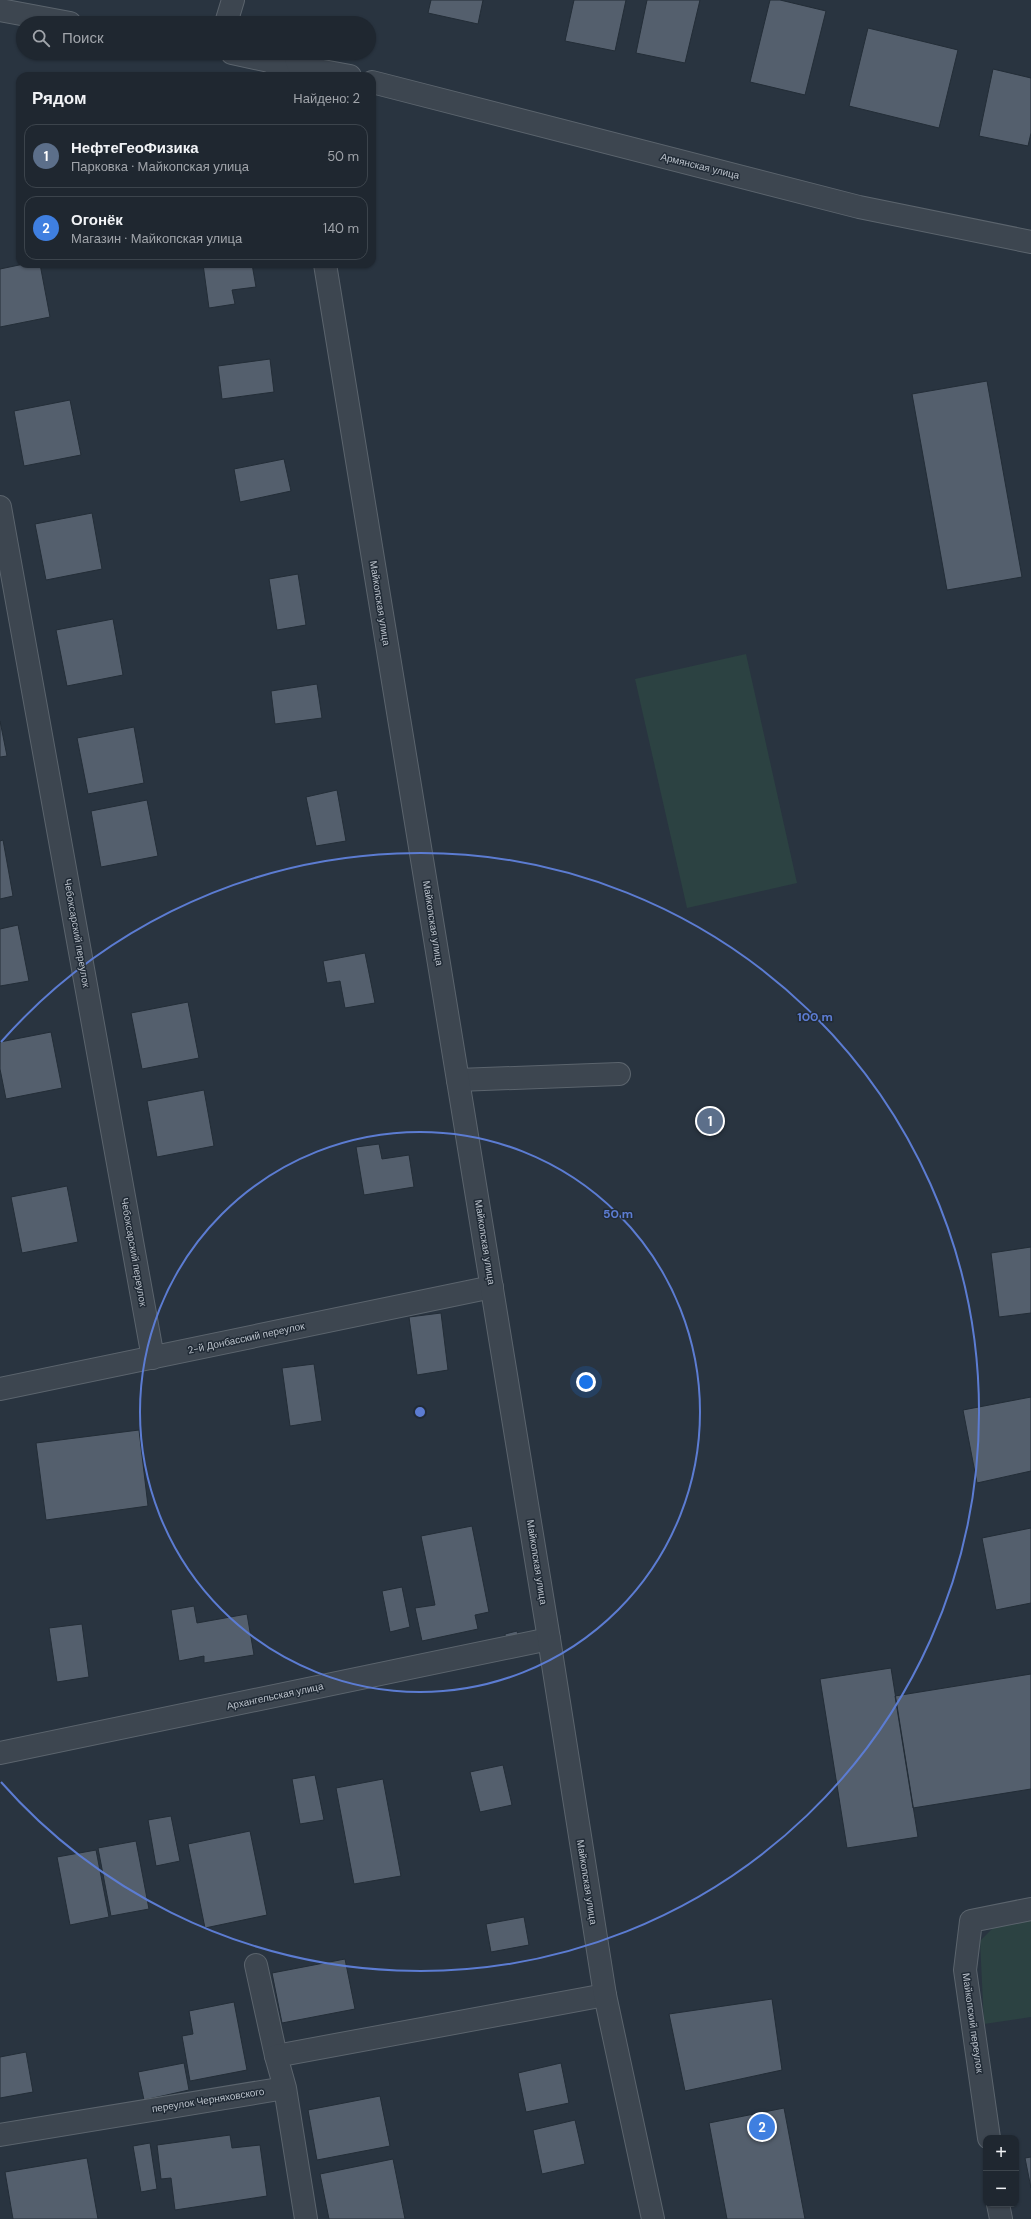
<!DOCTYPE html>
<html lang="ru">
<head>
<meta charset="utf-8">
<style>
	body { margin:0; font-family:"DM Sans",sans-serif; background:#2c333c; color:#f1f3f6 }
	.controls { position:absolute; right:12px; bottom:12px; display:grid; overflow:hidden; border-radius:8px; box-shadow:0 1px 3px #0004 }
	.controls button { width:36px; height:36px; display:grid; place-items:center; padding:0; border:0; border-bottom:1px solid #3c444c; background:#1f2730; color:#f1f3f6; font:20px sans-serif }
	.you { position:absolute; left:586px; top:1382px; width:14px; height:14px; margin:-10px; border:3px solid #fff; border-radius:50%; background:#1a73e8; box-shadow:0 0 0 6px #1a73e833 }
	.badge { display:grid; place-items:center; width:26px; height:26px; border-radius:50%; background:#99bff0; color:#fff; font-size:13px; font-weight:700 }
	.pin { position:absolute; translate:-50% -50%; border:2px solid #fff; box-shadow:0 1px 4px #0006 }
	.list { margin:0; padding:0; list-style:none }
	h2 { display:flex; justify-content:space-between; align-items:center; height:52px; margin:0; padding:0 16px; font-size:17px }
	h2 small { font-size:13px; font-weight:400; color:#a1a5ab }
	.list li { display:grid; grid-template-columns:26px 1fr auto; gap:12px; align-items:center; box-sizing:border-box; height:64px; margin:0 8px 8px; padding:0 8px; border:1px solid #3c444c; border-radius:12px }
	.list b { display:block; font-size:15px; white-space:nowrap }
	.list p { margin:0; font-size:13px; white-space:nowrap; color:#a1a5ab }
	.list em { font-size:13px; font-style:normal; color:#a1a5ab }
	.icon { flex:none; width:22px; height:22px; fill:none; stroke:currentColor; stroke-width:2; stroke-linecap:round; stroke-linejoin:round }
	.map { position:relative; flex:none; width:1031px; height:2219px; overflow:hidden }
	.search { position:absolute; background:#1f2730; box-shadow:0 1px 3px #0004; left:16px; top:16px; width:360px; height:44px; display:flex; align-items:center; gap:10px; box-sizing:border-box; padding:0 14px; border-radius:22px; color:#a1a5ab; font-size:15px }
	.panel { position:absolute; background:#1f2730; box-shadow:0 1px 3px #0004; left:16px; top:72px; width:360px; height:196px; border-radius:12px }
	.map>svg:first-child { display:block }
</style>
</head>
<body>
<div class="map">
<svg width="1031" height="2219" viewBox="0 0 1031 2219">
	<rect width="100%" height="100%" fill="#293440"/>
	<path fill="#2c4242" d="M746 654 797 883 687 908 635 679Z
		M1031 1919V2017L984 2024 980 1941 994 1927Z"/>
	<path fill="#545f6d" stroke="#232d37" d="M431 0H483L478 24 428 13Z
		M574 0H626L615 51 565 41Z
		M647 0H700L685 63 636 53Z
		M770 0H780L826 11 805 95 750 82Z
		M868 28 958 50 939 128 849 106Z
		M993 69 1031 78V133L1028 146 979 136Z
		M24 264H40L50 317 0 327V269Z
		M203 264H252L256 287 232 290 235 304 209 308Z
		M270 359 274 392 222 399 218 366Z
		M987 381 1022 577 947 590 912 394Z
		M70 400 81 455 24 466 14 411Z
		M284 459 291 491 240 502 234 469Z
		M92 513 102 569 46 580 35 524Z
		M298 574 306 625 277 630 269 579Z
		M113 619 123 675 67 686 56 630Z
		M317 684 322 718 275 724 271 691Z
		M0 721 7 756 0 757Z
		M134 727 144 783 88 794 77 738Z
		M337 790 346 841 316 846 306 797Z
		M147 800 158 856 101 867 91 811Z
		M3 840 13 896 0 899V841Z
		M18 925 29 981 0 986V929Z
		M365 953 375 1003 345 1008 340 981 327 983 323 961Z
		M188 1002 199 1058 142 1069 131 1013Z
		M51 1032 62 1088 6 1099 0 1069V1042Z
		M204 1090 214 1146 157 1157 147 1101Z
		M379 1144 382 1159 409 1155 414 1187 364 1195 356 1147Z
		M67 1186 78 1242 22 1253 11 1197Z
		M1031 1247V1313L999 1317 991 1253Z
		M441 1313 448 1370 417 1375 409 1317Z
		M314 1364 322 1421 290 1426 282 1368Z
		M1031 1397V1471L977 1483 963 1410Z
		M139 1430 148 1506 46 1520 36 1443Z
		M472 1526 489 1612 475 1615 478 1629 422 1641 415 1608 435 1605 421 1536Z
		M1031 1528V1603L996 1610 982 1538Z
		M402 1587 410 1627 390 1632 382 1591Z
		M194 1606 197 1623 247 1614 254 1655 204 1663V1656L179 1661 171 1610Z
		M82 1624 89 1677 57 1682 49 1628Z
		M517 1631 519 1639 506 1641 505 1634Z
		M891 1668 918 1837 847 1848 820 1679Z
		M1031 1674V1789L913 1808 895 1696Z
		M503 1765 512 1805 480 1812 470 1772Z
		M315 1775 324 1820 300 1824 292 1779Z
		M383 1779 401 1876 354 1884 336 1788Z
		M171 1816 180 1861 156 1866 148 1820Z
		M250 1831 267 1915 205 1928 188 1844Z
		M136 1841 149 1909 111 1916 98 1848Z
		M96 1850 109 1917 70 1925 57 1857Z
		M524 1917 529 1945 491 1952 486 1924Z
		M345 1959 355 2009 282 2023 272 1973Z
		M772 1999 782 2070 685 2091 669 2014Z
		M234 2002 247 2070 190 2081 182 2036 193 2034 189 2011Z
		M26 2052 33 2092 0 2098V2057Z
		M184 2063 189 2090 144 2100 138 2072Z
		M561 2063 569 2103 526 2112 518 2073Z
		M380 2096 390 2146 317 2160 308 2110Z
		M784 2108 805 2219H727L709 2123Z
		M575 2120 585 2164 542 2174 533 2130Z
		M230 2135 232 2148 260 2145 267 2196 175 2210 171 2178 161 2179 157 2145Z
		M150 2143 157 2189 141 2192 133 2146Z
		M1031 2157V2188L1025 2158Z
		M87 2158 98 2219H13L5 2172Z
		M393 2159 405 2219H329L320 2174Z"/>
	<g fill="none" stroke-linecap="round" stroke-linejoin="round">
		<defs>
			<path id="service" d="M458 1080 619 1074
				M256 1965 276 2056"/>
			<path id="minor" d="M226 23 233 0
				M274 62 350 76
				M372 82 859 207 1031 242
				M0 507 153 1358
				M0 1389 492 1287
				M0 1753 549 1639
				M285 2088 276 2056 605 1995
				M0 2135 285 2088 306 2219
				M989 2138 965 1970 971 1921 1031 1909
				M998 2204 1001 2219"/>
			<path id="tertiary" d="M0 10 70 23
				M232 53 274 62 279 76
				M325 264 549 1639 605 1995 653 2219"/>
		</defs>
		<use href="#service" stroke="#5b646d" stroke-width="24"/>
		<use href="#minor" stroke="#5b646d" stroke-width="24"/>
		<use href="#tertiary" stroke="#5b646d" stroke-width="24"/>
		<use href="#service" stroke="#3d4650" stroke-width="22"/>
		<use href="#minor" stroke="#3d4650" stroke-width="22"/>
		<use href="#tertiary" stroke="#3d4650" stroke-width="22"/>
	</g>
	<g fill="none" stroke="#5c7cd2" stroke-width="2">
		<circle cx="420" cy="1412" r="280"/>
		<path d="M1 1042A559 559 0 1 1 1 1782"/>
	</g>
	<g text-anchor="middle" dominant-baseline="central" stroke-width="3" stroke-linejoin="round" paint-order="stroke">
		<g font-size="10" fill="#bac1ca" stroke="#212b36">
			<text transform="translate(700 166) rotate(14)">Армянская улица</text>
			<text transform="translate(380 603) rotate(81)">Майкопская улица</text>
			<text transform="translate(433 923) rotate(81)">Майкопская улица</text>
			<text transform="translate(77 933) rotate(80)">Чебоксарский переулок</text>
			<text transform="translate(485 1242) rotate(81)">Майкопская улица</text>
			<text transform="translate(134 1252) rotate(80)">Чебоксарский переулок</text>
			<text transform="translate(246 1338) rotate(-12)">2-й Донбасский переулок</text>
			<text transform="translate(537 1562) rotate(81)">Майкопская улица</text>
			<text transform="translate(275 1696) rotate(-12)">Архангельская улица</text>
			<text transform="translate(587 1882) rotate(81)">Майкопская улица</text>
			<text transform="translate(973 2023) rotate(82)">Майкопский переулок</text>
			<text transform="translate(208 2100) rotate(-9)">переулок Черняховского</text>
		</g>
	</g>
	<circle cx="420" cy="1412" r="6" fill="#5c7cd2" stroke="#212b36" stroke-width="2"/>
	<g font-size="12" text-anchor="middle" font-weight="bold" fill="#5c7cd2" stroke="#212b36" stroke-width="3" stroke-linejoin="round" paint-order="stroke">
		<text x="815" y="1021">100 m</text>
		<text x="618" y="1218">50 m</text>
	</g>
</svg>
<div class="controls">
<button>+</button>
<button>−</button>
</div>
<div class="you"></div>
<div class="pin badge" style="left:710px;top:1121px;background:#5c6f8a">1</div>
<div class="pin badge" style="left:762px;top:2127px;background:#3f7fe0">2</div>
<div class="search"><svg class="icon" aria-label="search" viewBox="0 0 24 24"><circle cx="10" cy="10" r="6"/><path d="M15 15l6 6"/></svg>Поиск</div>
<section class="panel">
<h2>Рядом<small>Найдено: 2</small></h2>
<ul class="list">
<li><span class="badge" style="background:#5c6f8a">1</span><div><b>НефтеГеоФизика</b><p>Парковка · Майкопская улица</p></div><em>50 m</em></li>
<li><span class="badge" style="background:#3f7fe0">2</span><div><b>Огонёк</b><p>Магазин · Майкопская улица</p></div><em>140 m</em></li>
</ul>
</section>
</div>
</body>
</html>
